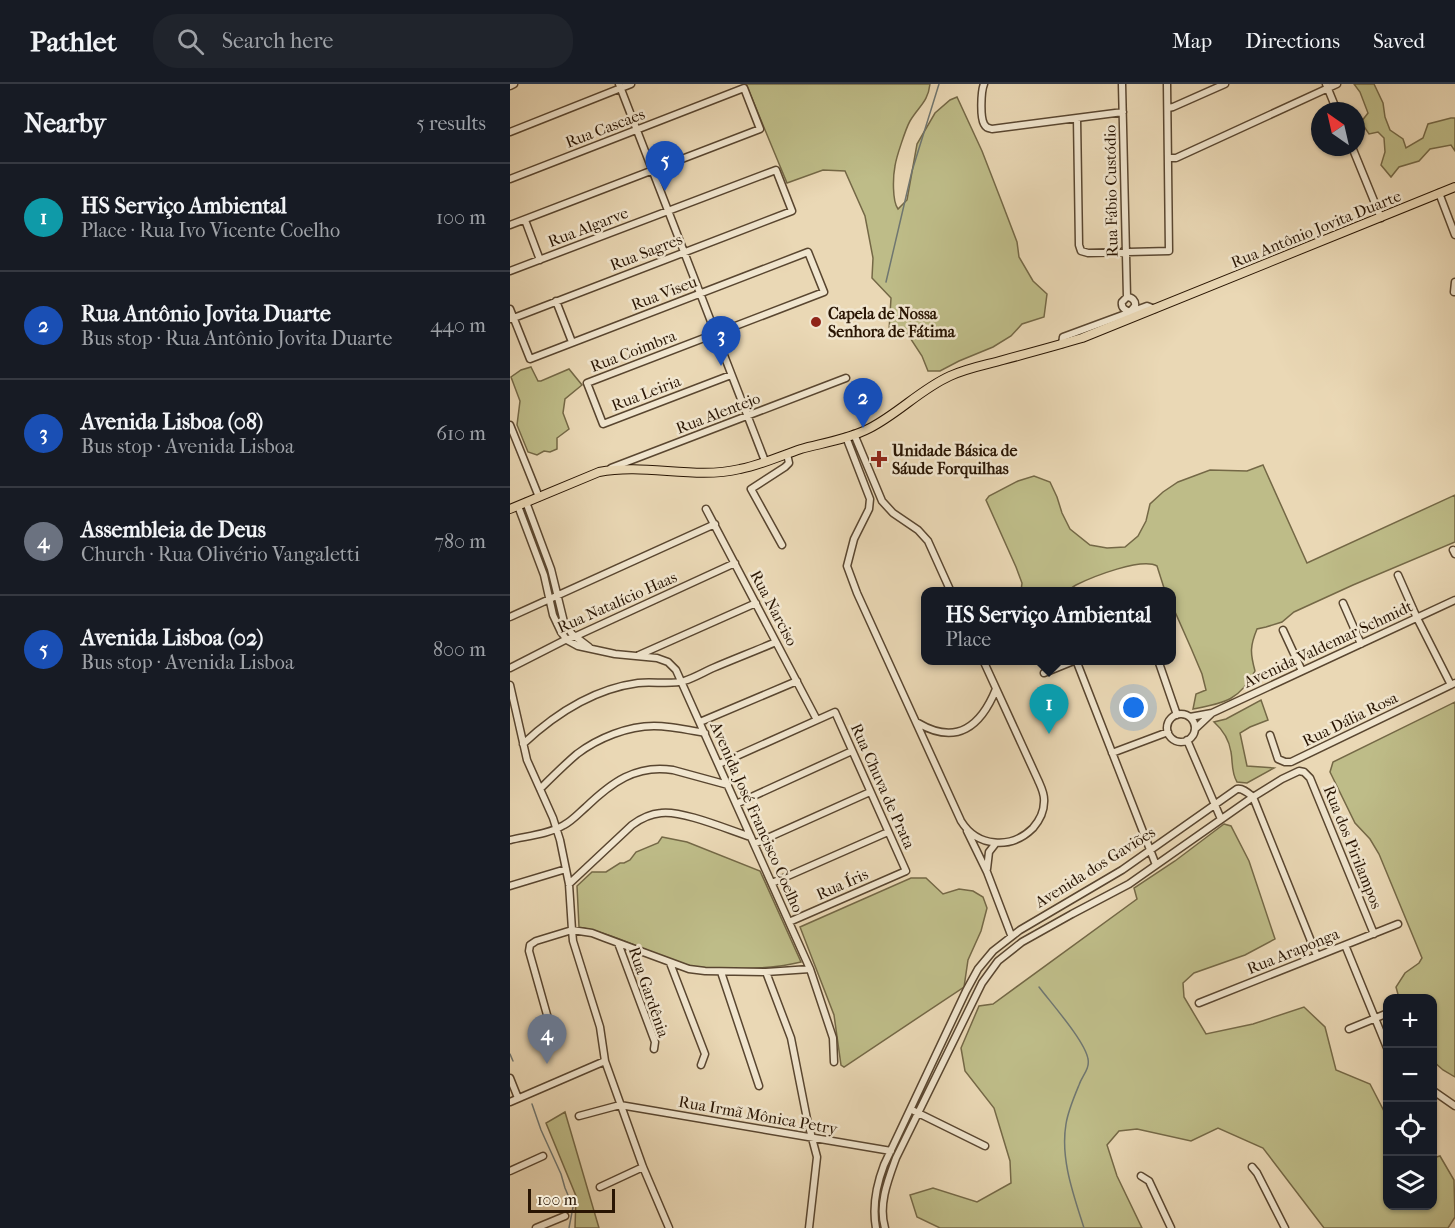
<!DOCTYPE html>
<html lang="en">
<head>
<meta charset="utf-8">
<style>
	body { margin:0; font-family:"IM FELL French Canon",serif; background:#20242c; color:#f1f3f6 }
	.controls { position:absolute; right:18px; bottom:18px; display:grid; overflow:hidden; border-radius:12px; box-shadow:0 2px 4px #0004 }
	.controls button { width:54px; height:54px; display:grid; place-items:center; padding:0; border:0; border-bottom:2px solid #363941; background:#171b24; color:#f1f3f6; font:30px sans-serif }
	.compass { position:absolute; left:801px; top:18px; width:54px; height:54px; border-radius:50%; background:#171b24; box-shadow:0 2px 4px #0004; rotate:326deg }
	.scale { position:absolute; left:18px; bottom:15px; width:87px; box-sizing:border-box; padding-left:6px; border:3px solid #291503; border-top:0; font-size:16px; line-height:21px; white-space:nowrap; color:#291503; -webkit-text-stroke:4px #f1e6cf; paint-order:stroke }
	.you { position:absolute; left:624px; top:624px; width:21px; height:21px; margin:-15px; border:4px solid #fff; border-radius:50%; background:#1a73e8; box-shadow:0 0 0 9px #1a73e833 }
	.badge { display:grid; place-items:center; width:39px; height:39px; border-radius:50%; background:#7c3aed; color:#fff; font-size:20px; font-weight:700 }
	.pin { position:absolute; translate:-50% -50px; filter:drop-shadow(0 2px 3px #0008) }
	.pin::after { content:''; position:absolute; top:32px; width:21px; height:18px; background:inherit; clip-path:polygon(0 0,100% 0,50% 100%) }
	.popup { position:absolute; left:411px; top:503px; width:255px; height:78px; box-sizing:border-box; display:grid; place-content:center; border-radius:12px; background:#171b24; filter:drop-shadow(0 2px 4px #0005); font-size:20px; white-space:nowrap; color:#9ea1a6 }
	.popup b { font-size:22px; color:#f1f3f6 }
	.popup::after { content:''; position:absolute; left:50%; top:100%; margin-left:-12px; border:12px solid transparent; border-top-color:#171b24 }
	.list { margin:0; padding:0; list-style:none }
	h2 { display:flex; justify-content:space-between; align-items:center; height:78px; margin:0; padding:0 24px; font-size:26px }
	h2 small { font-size:20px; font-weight:400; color:#9ea1a6 }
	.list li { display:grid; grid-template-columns:39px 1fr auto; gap:18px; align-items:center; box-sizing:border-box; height:108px; padding:0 24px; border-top:2px solid #363941 }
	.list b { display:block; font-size:22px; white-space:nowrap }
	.list p { margin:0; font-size:20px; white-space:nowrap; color:#9ea1a6 }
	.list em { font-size:20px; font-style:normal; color:#9ea1a6 }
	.icon { flex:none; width:33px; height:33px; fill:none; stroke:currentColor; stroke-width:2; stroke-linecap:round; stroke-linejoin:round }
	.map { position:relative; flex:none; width:945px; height:1144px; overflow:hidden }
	header { display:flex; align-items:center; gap:36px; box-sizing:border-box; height:84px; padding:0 30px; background:#171b24; border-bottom:2px solid #363941 }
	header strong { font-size:28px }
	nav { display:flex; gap:33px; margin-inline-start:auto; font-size:21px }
	.search { width:420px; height:54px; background:#20242c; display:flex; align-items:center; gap:15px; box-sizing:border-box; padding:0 21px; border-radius:24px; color:#9ea1a6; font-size:22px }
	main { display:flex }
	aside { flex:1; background:#171b24 }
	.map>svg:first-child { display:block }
</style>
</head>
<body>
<header>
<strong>Pathlet</strong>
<div class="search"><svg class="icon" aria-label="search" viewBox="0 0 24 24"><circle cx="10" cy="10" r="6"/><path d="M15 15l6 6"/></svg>Search here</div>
<nav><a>Map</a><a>Directions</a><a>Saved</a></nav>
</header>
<main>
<aside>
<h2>Nearby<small>5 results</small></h2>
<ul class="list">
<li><span class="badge" style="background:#0f9aa8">1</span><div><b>HS Serviço Ambiental</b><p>Place · Rua Ivo Vicente Coelho</p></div><em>100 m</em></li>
<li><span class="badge" style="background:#1a4fb4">2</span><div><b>Rua Antônio Jovita Duarte</b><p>Bus stop · Rua Antônio Jovita Duarte</p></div><em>440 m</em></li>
<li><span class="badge" style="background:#1a4fb4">3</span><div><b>Avenida Lisboa (08)</b><p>Bus stop · Avenida Lisboa</p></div><em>610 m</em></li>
<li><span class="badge" style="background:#6b7280">4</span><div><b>Assembleia de Deus</b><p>Church · Rua Olivério Vangaletti</p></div><em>780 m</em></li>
<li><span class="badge" style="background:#1a4fb4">5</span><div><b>Avenida Lisboa (02)</b><p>Bus stop · Avenida Lisboa</p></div><em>800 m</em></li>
</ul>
</aside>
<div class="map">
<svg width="945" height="1144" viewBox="0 0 945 1144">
	<rect width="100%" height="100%" fill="#ead8b5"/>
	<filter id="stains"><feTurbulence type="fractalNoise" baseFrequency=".00333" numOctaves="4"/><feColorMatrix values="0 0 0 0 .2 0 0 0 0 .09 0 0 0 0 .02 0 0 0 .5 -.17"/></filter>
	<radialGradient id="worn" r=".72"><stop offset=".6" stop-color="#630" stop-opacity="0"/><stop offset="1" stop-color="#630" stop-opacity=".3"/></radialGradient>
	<path fill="#bebc88" stroke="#746846" stroke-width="1.5" d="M236 0H420C418 18 409 22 400 37 396 44 386 74 385 82 383 92 382 117 388 125L397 116 407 60 425 29 440 16 447 13 472 67 491 116 507 158 509 173 523 197 537 210 534 233 512 240 501 252 483 263 449 277 430 287H418L412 272 395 246 379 247 381 214 362 194 363 174 355 132 335 87 313 86 277 99Z
		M844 0H864L873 19 875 33 880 46 893 55 896 64 913 54 918 40 941 34H945V67L941 61 920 65 909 77 889 83 881 93 871 81 875 68 874 54 868 48 859 50 851 38 858 29 850 8Z
		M21 283 28 297H31L59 285 72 301 55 315 53 329 59 345 47 354V365L40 368 34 367 27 371 18 368 7 341 10 317 1 293 11 286Z
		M753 381 797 479 945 411V458L843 501 784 528 772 538 756 543 747 545C740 562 740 569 745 587 729 617 714 619 683 625L686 610 696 606 692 590 681 564 662 521V508L655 507 647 482C632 473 582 493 566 501 562 503 558 507 554 508 541 510 524 508 511 507L512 499 506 483 476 416 479 412 508 397 524 392 540 398 547 413 552 429 560 445 580 461 597 464 615 463 628 452 636 437 640 420 653 408 668 398 700 386 737 387Z
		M751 616 758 636 740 643 730 649 737 682 764 684 737 699 727 698C721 688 723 679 721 668 719 655 713 646 704 638L716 635Z
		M945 618V993L933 986 923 977 922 914H889L886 903 895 889 909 879 912 874 869 770 860 755 845 739 820 688 823 678Z
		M714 740 721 742 739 777 765 855 735 871 684 889 673 899 674 913 696 950 743 940 794 923 815 943 826 986 860 1000 877 1033 878 1122H922L923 1074 930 1072 944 1096 945 1133 938 1144H814L753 1064 708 1044 681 1057 627 1045 609 1047 597 1061 607 1092 632 1144H430L407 1133 400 1111 423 1104 467 1118 501 1099 500 1077 484 1024 455 987 451 964 469 922 483 920 627 815 624 804 665 777Z
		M152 753 177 758 250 787 291 878C264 885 199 888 173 880 137 868 105 850 69 843L67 802 82 788H96L110 779H114L120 776 126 768 148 759Z
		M401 794H416L433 810 449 805 463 807 473 813 477 824 471 847 458 876 454 903 334 983 331 981 324 931 290 843Z
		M55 1028 89 1144H65L66 1112 36 1039Z"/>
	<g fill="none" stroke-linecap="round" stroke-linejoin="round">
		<path stroke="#6f7670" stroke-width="1.5" d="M376 198 402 87 429 0
			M529 903C541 919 575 957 578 975 580 985 572 992 569 1001 564 1013 558 1027 556 1040 550 1075 564 1112 574 1144
			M0 970 3 977
			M22 1020 31 1046 51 1090 55 1104 63 1123 59 1144"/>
		<defs>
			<path id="minor" d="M109 0 255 377
				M474 0C471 7 470 33 474 40 476 44 478 44 482 45L613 28
				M612 0 617 213
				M816 0 827 27
				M0 2 4 0
				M658 24 663 23 715 0
				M567 34 569 161 571 167 578 169 659 167 657 0
				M0 48 121 0
				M842 63 871 134
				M658 74H666L827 0
				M0 95 234 4 250 45 0 141
				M929 109 945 151
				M15 136 30 176
				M0 187 266 86 282 127 1 235
				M944 208 945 198
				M617 213C622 213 626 217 625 222L620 228C615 226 611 224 612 218Z
				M46 217 62 258
				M0 225 20 275 298 168 314 208 77 299 93 340 221 291
				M552 260 553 253 637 222 645 225
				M0 341 29 413
				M344 350 372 417 383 429 408 446 418 457 441 508
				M336 353 360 415 359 425 344 455 337 482 347 509 451 737C467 763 501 766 523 744 529 737 534 727 534 718 535 710 531 703 528 696L473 576
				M101 384 336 294
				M16 418 41 485 54 538 62 550 79 563
				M8 422 34 491 43 531 51 548 57 556 68 562 105 570 147 574 158 578 166 586 300 885 323 954 324 978
				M196 425 307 636
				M272 461 241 405 275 383 279 379 277 370
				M943 466 945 470
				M888 491 907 534 941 601
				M833 519 851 560
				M0 533 205 440
				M773 546 792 587
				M129 571 246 519
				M648 576 667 631
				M0 584 55 556 64 553 225 479
				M534 589 566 576 646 781
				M0 601 17 676 43 734 50 756 59 800 62 846 82 849 95 854 179 885 195 887 256 888 300 885
				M657 644a14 14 0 1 1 28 0a14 14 0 1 1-28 0Z
				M680 633 702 629 945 516
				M190 638 287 597
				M408 639C447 662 471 642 486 605
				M685 645 702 629
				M760 651 768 675 775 678H781L945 599
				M677 656 711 735
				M13 660C45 630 83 605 128 599 142 597 161 601 174 597 184 594 194 588 203 584 224 575 245 567 266 558
				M602 669 658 648
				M209 680 325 628 396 787 279 838
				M30 705C42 693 54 681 67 670 88 654 118 642 144 642 161 642 178 646 195 649
				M226 720 342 667
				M457 747 477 788 501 851
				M0 756C17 752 39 750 54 741 62 737 69 729 76 723 101 699 126 680 163 686L218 701
				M244 760 360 708
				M477 785 479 768 486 759
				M262 799 378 748
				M59 800 122 741C130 735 140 730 151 729 172 726 219 746 241 753
				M0 802 56 785
				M108 859 145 958 144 965
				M835 861 878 966
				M160 879 195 970 191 981
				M211 888 249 1002
				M256 888 281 954 297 1035 307 1073 299 1144
				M689 919 888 840
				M41 945 19 867 20 861 26 857 62 846 63 857 90 943 95 977 133 1083 159 1144
				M839 945 878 929
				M0 994 8 1014
				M922 1006 945 1022
				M0 1018 95 977
				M404 1027 475 1062
				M69 1032 110 1021 381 1067
				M742 1083 747 1089 775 1144
				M0 1087 33 1072
				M631 1092 639 1097 661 1144
				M90 1103 133 1083
				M26 1144 55 1132
				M366 1144C362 1122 366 1102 374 1081L456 907 468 885 483 867 510 846 612 786 727 705C733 704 738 709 743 713L807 872
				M375 1144C368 1121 378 1096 386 1074L472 899 488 877 512 858 562 830 619 800 743 713 772 695 789 687 794 688 800 694 864 850"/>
			<path id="major" d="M0 425 89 388C136 379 184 396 230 385 251 381 270 372 291 365 313 359 339 355 360 344 389 329 411 305 440 292 457 284 475 281 493 276 519 269 545 262 572 254L945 103"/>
		</defs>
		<use href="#minor" stroke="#594630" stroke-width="9"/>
		<use href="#major" stroke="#291503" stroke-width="10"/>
		<use href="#minor" stroke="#f1e6cf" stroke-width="6"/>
		<use href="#major" stroke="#ead8b5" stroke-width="8"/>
	</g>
	<g fill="#8f2418" stroke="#f1e6cf" stroke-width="2">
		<circle cx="306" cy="238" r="6"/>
		<path d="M366 366h6v6h6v6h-6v6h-6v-6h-6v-6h6z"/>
	</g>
	<g text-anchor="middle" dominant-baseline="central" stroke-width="5" stroke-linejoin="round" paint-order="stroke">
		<g font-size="16" fill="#291503" stroke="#f1e6cf">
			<text transform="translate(95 44) rotate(-21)">Rua Cascaes</text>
			<text transform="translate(601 107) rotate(-91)">Rua Fábio Custódio</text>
			<text transform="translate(78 143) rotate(-21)">Rua Algarve</text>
			<text transform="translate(806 145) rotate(-22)">Rua Antônio Jovita Duarte</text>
			<text transform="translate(136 168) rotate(-21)">Rua Sagres</text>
			<text transform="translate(154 209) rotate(-21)">Rua Viseu</text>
			<text transform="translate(123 267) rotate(-21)">Rua Coimbra</text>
			<text transform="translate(136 309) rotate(-21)">Rua Leiria</text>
			<text transform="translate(208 329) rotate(-21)">Rua Alentejo</text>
			<text transform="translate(107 518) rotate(-24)">Rua Natalício Haas</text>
			<text transform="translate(264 524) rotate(62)">Rua Narciso</text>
			<text transform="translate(818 560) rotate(-25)">Avenida Valdemar Schmidt</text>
			<text transform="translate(840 635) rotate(-26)">Rua Dália Rosa</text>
			<text transform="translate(373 702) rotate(66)">Rua Chuva de Prata</text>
			<text transform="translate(247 733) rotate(66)">Avenida José Francisco Coelho</text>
			<text transform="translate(843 763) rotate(68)">Rua dos Pirilampos</text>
			<text transform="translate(585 783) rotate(-32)">Avenida dos Gaviões</text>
			<text transform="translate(332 800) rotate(-24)">Rua Íris</text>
			<text transform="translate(783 867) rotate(-22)">Rua Araponga</text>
			<text transform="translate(139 908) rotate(71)">Rua Gardênia</text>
			<text transform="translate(248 1031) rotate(10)">Rua Irmã Mônica Petry</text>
		</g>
		<g font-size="16" font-weight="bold" fill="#291503" stroke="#f1e6cf" text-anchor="start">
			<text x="318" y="229">Capela de Nossa<tspan x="318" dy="18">Senhora de Fátima</tspan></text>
			<text x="382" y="366">Unidade Básica de<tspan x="382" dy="18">Sáude Forquilhas</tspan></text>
		</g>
	</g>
	<rect width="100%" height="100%" filter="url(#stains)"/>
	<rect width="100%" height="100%" fill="url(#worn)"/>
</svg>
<div class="controls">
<button>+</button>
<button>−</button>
<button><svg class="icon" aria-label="locate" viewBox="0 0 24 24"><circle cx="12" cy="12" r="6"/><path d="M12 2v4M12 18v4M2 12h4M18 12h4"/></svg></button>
<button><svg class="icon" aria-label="layers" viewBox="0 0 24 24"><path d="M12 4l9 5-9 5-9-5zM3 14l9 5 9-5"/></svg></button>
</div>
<svg class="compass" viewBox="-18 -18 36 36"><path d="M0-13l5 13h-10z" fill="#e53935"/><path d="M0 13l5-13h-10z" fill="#9ea1a6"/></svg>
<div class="scale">100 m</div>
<div class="you"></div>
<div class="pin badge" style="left:539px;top:650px;background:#0f9aa8">1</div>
<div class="popup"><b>HS Serviço Ambiental</b>Place</div>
<div class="pin badge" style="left:353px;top:344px;background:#1a4fb4">2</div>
<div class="pin badge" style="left:211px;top:282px;background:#1a4fb4">3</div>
<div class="pin badge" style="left:37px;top:980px;background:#6b7280">4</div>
<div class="pin badge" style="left:155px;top:107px;background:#1a4fb4">5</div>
</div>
</main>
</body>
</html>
